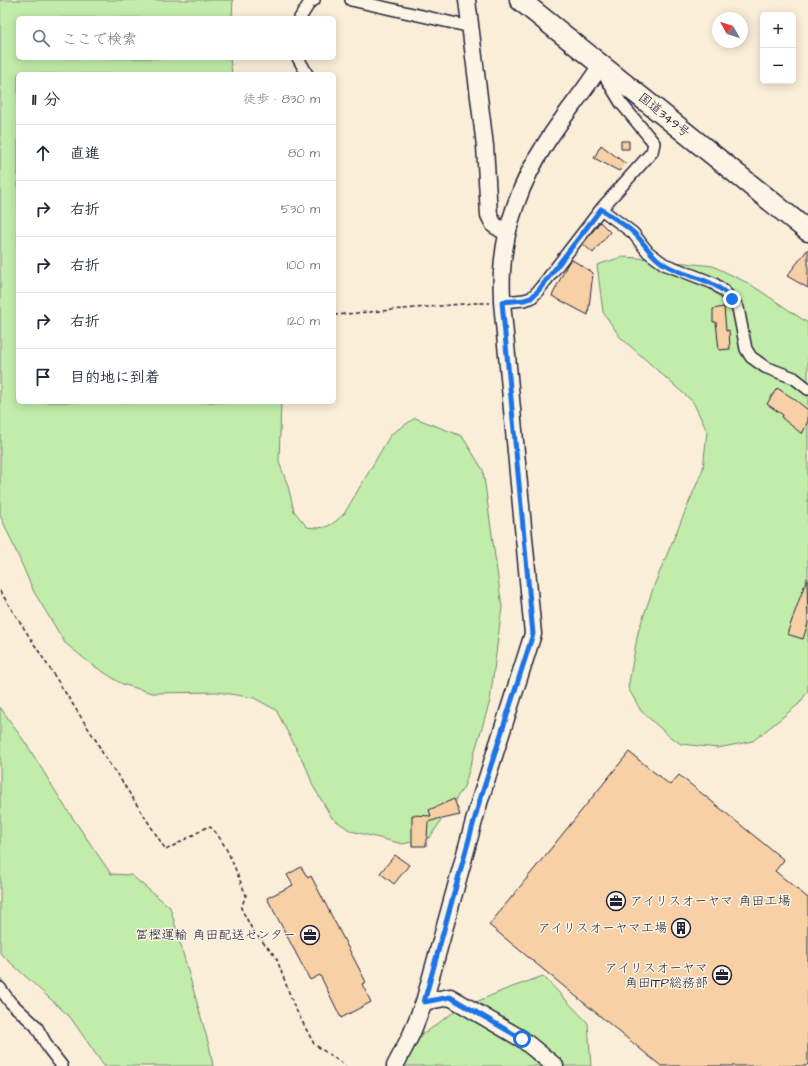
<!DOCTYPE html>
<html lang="ja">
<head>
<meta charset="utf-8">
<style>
	body { margin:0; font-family:"Architects Daughter","Klee One",sans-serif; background:#f6f6f7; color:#1f2937 }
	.controls { position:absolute; right:12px; top:12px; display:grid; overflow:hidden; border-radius:6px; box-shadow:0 2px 10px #0003 }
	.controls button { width:36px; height:36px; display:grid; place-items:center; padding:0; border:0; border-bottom:1px solid #e0e1e3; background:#fff; color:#1f2937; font:20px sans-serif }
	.compass { position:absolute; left:712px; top:12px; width:36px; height:36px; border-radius:50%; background:#fff; box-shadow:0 2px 10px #0003; rotate:309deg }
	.stop { position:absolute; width:12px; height:12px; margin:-9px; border:3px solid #1a73e8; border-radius:50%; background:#fff }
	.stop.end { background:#1a73e8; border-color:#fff; box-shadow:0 1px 4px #0008 }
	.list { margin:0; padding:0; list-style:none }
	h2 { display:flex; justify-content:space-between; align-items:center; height:52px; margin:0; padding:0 16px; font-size:17px }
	h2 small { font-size:13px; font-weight:400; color:#747a83 }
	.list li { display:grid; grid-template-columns:26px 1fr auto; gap:12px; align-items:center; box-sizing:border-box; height:56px; padding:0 16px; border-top:1px solid #e0e1e3 }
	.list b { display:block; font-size:15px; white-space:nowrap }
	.list em { font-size:13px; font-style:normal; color:#747a83 }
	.icon { flex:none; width:22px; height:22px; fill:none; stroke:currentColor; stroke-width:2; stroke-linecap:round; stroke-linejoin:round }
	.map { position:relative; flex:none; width:808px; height:1066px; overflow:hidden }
	.search { position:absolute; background:#fff; box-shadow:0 2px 10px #0003; left:16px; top:16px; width:320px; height:44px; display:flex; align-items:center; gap:10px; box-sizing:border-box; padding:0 14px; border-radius:6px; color:#747a83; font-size:15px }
	.panel { position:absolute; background:#fff; box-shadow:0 2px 10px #0003; left:16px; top:72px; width:320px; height:332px; border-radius:6px }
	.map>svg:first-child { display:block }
</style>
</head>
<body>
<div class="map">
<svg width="808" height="1066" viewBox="0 0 808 1066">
	<rect width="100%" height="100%" fill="#fbeed8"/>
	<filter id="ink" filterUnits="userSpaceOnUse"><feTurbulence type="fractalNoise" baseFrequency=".025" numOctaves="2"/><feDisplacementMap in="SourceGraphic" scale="8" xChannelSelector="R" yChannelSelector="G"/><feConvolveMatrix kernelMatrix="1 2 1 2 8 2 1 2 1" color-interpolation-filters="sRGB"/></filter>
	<g filter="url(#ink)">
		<path fill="#c1eca9" stroke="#728772" d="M0 0H233L232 18H18V58H230L232 74H18V402H281L279 462 288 486 294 511 307 527C325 530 331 526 344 514L391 434 415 418 462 436 483 470 502 607 490 701 464 787 430 837 403 844 351 831 332 818 313 786 307 769 276 710 254 698 218 692 152 693 122 684 91 664 65 643 34 592 0 515Z
			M622 257 639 258 713 266 750 284 808 323V691L799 704 753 741 718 748 681 744 669 736 641 711 628 688 638 632 655 583 703 469 707 431 693 402 620 337 603 312 597 265Z
			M0 707 29 748 64 805 111 874 131 875 170 907 210 1049 213 1066H104L70 1017 0 953Z
			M543 976 588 1023 591 1066H399L411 1035 425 1033 455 1011 504 990Z"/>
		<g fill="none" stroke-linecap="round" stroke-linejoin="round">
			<path stroke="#6292a3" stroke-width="2.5" d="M0 979 4 985"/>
		</g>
		<path fill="#f7d0a6" stroke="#22223b" d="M621 141H629V149H621Z
			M601 145 626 164 619 171 594 158Z
			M600 222 610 232 593 253 583 244Z
			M808 249V288L787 276Z
			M571 259 593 273 588 315 552 296 567 265Z
			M724 307 726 331 729 330 730 349 719 350 716 322H713V309Z
			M777 388 793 398 808 410V421L802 434 782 418 783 415 767 404Z
			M807 578 808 623 803 639 787 634Z
			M629 752 670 785 679 775 784 860 775 871 808 898V1064L806 1066H661L489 925Z
			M454 799 460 815 442 819 441 818 428 822 427 839H426V846H412V815L431 816 429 810Z
			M395 855 409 865 394 884 380 873Z
			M301 867 308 878 311 876 366 982 362 984 371 1002 341 1018 320 975 310 980 267 898 293 885 287 875Z"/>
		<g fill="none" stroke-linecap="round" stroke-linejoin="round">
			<defs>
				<path id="street" d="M351 0 471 27
					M300 18 310 2 314 0
					M298 58 307 74
					M601 209 633 233 648 252 664 264 713 283 724 291 738 308 746 349 751 357 765 367 794 378 808 389
					M502 302 524 300 531 298 538 291 601 209 652 152 654 143 621 103 604 75
					M0 988 10 1002 36 1026 49 1049 62 1066"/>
				<path id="secondary" d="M467 0 485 146 489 215 494 225 507 233
					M424 1002 450 997 522 1039 555 1066
					M395 1066 411 1035 424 1002 479 803 533 634 502 302C502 292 501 282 502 272 504 227 522 180 546 143 563 116 584 92 601 65"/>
				<path id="highway" d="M520 0 808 231"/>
			</defs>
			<use href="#street" stroke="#22223b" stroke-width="14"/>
			<use href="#secondary" stroke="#22223b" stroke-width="19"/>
			<use href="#highway" stroke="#22223b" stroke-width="23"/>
			<path stroke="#22223b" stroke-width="1.5" stroke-dasharray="4 3" stroke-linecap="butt" d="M334 315 474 303H490
				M0 591 97 742 104 756 121 780 166 850 209 826C226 839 237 875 246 895L241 908 253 931 276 957 294 1006 314 1044 346 1066"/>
			<use href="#street" stroke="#fcf5e5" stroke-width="11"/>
			<use href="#secondary" stroke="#fcf5e5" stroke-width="16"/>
			<use href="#highway" stroke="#fcf5e5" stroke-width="20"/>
		</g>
	</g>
	<g fill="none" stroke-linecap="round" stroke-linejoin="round" filter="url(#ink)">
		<path stroke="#1a73e8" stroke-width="5" d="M522 1039 450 997 424 1002 479 803 533 634 502 302 524 300 531 298 538 291 601 209C612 217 624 224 634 233 645 243 650 256 664 264 688 279 711 276 732 299"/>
	</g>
	<defs>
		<symbol id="office-ring" viewBox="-11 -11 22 22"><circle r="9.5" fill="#fcf5e5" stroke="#22223b" stroke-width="1.5"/><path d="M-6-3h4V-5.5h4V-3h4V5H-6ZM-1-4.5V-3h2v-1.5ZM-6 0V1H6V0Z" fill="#22223b"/></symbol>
		<symbol id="building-ring" viewBox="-11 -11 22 22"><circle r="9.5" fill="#fcf5e5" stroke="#22223b" stroke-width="1.5"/><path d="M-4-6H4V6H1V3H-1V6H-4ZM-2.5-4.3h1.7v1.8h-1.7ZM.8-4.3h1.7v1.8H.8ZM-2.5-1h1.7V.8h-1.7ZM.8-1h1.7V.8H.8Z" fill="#22223b"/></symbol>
	</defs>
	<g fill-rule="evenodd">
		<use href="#office-ring" x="605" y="890" width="22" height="22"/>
		<use href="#building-ring" x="670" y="917" width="22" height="22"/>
		<use href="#office-ring" x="299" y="924" width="22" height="22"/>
		<use href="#office-ring" x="711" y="964" width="22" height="22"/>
	</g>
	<g text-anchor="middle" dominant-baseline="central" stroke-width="3" stroke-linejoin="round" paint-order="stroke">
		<g font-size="13" fill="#22223b" stroke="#fcf5e5">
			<text transform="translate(664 115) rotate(39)">国道349号</text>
		</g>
		<g font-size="13" fill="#22223b" stroke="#fcf5e5" text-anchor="end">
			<text x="630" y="901" text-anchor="start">アイリスオーヤマ 角田工場</text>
			<text x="667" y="928">アイリスオーヤマ工場</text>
			<text x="296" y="935">冨樫運輸 角田配送センター</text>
			<text x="708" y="968">アイリスオーヤマ<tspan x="708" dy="15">角田ITP総務部</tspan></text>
		</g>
	</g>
</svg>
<div class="controls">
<button>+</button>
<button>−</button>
</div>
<svg class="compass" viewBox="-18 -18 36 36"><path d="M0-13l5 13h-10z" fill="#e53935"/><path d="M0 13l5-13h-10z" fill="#747a83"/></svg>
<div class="stop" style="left:522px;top:1039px"></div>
<div class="stop end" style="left:732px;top:299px"></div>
<div class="search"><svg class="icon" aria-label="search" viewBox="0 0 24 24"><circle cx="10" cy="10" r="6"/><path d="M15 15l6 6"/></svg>ここで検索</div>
<section class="panel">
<h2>11 分<small>徒歩 · 830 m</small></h2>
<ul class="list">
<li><svg class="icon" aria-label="ahead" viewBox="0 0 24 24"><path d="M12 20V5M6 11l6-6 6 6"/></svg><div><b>直進</b></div><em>80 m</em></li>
<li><svg class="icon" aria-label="right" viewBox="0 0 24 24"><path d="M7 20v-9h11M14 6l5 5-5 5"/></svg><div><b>右折</b></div><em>530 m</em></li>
<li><svg class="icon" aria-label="right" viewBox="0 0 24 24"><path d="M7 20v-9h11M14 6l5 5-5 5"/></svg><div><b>右折</b></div><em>100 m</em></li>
<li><svg class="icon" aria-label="right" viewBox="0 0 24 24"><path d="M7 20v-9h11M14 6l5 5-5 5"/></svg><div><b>右折</b></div><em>120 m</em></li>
<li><svg class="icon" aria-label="arrive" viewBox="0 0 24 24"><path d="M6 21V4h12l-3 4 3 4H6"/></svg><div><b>目的地に到着</b></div></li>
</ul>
</section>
</div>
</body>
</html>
